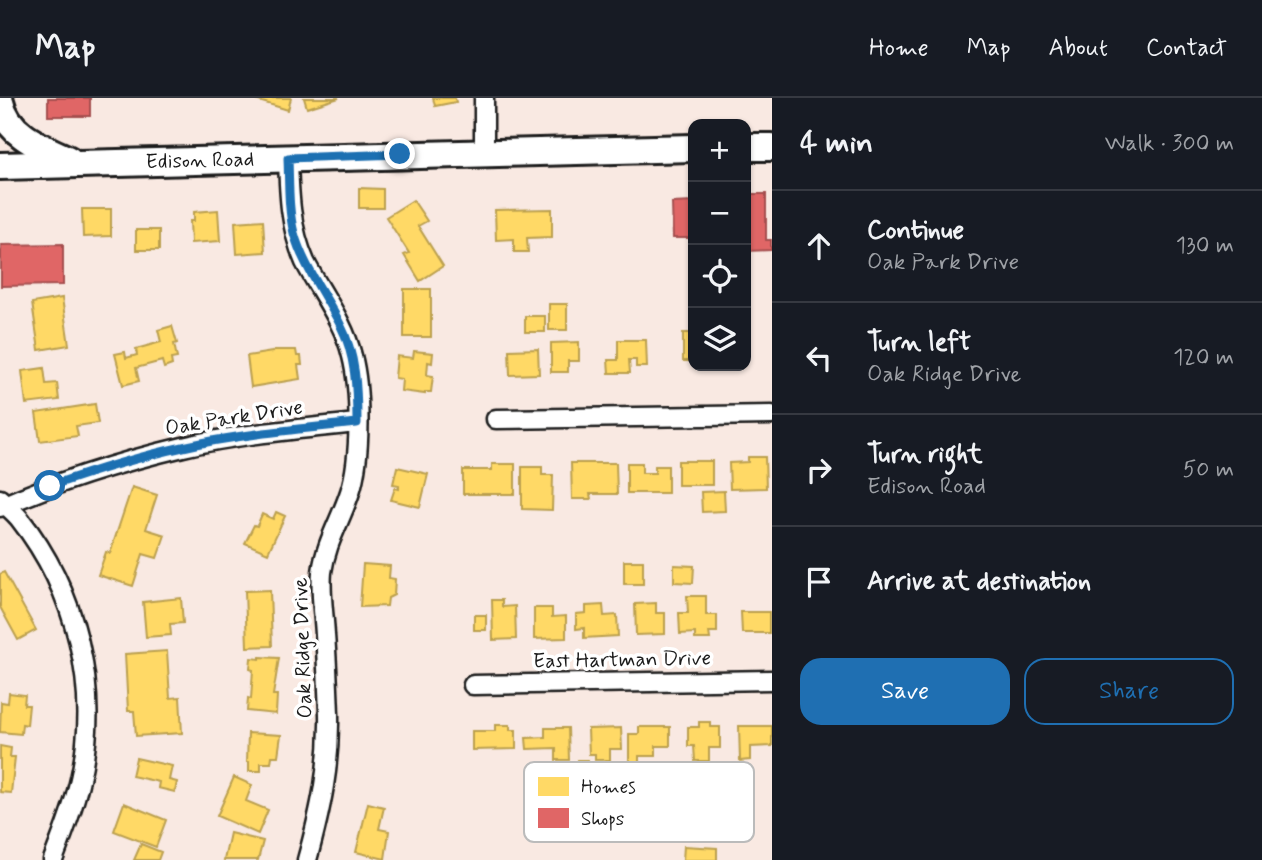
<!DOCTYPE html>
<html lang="en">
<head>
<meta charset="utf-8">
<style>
	body { margin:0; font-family:Mynerve,sans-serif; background:#242831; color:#f1f3f6 }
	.controls { position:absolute; right:21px; top:21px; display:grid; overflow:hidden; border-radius:14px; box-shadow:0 2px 5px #0004 }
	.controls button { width:63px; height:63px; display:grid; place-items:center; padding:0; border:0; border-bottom:2px solid #363941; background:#171b24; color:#f1f3f6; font:35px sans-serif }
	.stop { position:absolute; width:21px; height:21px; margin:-16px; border:5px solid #1f6fb2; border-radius:50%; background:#fff }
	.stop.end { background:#1f6fb2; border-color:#fff; box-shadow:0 2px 7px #0008 }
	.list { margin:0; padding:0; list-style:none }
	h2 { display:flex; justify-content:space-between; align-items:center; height:91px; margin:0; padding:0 28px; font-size:30px }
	h2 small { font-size:23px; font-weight:400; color:#9ea1a6 }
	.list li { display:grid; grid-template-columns:46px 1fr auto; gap:21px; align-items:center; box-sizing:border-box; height:112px; padding:0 28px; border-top:2px solid #363941 }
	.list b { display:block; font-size:26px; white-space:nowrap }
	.list p { margin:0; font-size:23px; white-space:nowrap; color:#9ea1a6 }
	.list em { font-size:23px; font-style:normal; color:#9ea1a6 }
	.actions { display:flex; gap:14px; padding:21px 28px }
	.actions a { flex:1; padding:16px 0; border:2px solid #1f6fb2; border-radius:21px; text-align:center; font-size:24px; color:#1f6fb2 }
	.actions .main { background:#1f6fb2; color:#fff }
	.icon { flex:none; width:38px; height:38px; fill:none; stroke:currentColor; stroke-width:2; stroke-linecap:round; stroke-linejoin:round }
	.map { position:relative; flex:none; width:772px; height:762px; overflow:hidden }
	header { display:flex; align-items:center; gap:42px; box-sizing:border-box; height:98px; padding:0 35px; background:#171b24; border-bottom:2px solid #363941 }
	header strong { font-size:33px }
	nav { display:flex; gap:38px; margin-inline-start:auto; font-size:24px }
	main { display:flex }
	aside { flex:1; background:#171b24 }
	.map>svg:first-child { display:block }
</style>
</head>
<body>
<header>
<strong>Map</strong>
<nav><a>Home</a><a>Map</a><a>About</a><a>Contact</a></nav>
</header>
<main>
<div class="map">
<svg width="772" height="762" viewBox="0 0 772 762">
	<rect width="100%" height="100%" fill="#f9e9e2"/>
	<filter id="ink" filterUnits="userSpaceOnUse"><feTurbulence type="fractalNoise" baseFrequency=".0143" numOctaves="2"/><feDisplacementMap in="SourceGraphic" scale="14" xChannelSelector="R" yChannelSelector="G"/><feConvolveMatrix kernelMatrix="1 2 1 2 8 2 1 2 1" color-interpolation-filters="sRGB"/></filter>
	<g filter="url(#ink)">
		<path fill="#ffd966" stroke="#bba050" stroke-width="2" d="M249 0H291L288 12Z
			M304 0H339L307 10Z
			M433 0H455L456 4 435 8Z
			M359 90 383 91V110H359Z
			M413 102 427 123 418 128 443 168 420 183 404 157 409 155 386 119Z
			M82 111H111V138L83 139Z
			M552 111V139L527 140 528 154H514V141L496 142 495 112Z
			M218 112 220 143 191 145 190 123H194V114Z
			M263 122 265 154 237 156 235 124Z
			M136 132H159V152H136Z
			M404 191H431V239H404Z
			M62 200 69 247 39 252 32 205Z
			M549 206H567V232H549Z
			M525 218H545V234H525Z
			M172 228 177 245 174 246 177 260 171 261 172 267 164 270 162 263 136 270 139 283 123 287 115 256 125 254 126 260 137 257 136 251 161 244 158 232Z
			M683 235H693V263H683Z
			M618 242H646L647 269H636V262H629L630 275H609L608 262H618Z
			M579 244V263H568V274H551V245Z
			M538 251 539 276 510 277 509 252Z
			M274 252H296L297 258H301L302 267H298L300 281 251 289 247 258 272 254Z
			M414 253 433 255 432 265 428 264 427 277 433 278 431 294H425V296L401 293 402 281 395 280 397 258 413 260Z
			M44 270 46 286 57 285 59 302 26 306 22 273Z
			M95 306 98 325 76 328 78 338 40 343 36 315Z
			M748 359H765L766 390 730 391 729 365 748 364Z
			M678 363H712V387H678Z
			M571 365H616L617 396H590L591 401H572Z
			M627 365H642V375H655V368H668V395H627Z
			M492 366H515V396H463V372H492Z
			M397 369 428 376 420 409 391 402 395 390 399 391V387L393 386Z
			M522 369H542V377H553L552 412 522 411Z
			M132 389 157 397 146 431 165 437 157 460 143 456 133 488 98 477 106 454 110 455Z
			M724 393 725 413 702 414 701 394Z
			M276 414 285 418 268 455 245 445 254 427 257 428 262 416 273 421Z
			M624 463H643V486H624Z
			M363 466 390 468 389 480 395 481 394 497 388 500 387 508 360 509Z
			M674 467 694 468 693 485 674 484Z
			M4 474 36 532 18 542 0 509V476Z
			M270 492 272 548 247 549 245 493Z
			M687 498H706V517H717V534H709L710 541H695V535L680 536 679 515H688Z
			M181 500 183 525 170 526 171 537 146 539 143 504Z
			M492 502H502V509L515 508 516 541 493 542Z
			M656 505V515H665V536L636 537 635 506Z
			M603 507 604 518 617 517 618 538 584 540V530L576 531V516L586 515V508Z
			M534 510H552V519L566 518V540L534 541Z
			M741 514H769V535H742Z
			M474 517H486V532H474Z
			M167 553 170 600 180 599 182 635 136 638 134 613H128L125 556Z
			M260 559 279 560 273 597H277L276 616 247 613 248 600 251 601 253 572 250 571 251 560 260 561Z
			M9 595 25 597 24 607H29L27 627 22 626 21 636 0 634 1 604 8 605Z
			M699 624H710V629H720V650H709V663H695L694 648H688V629H699Z
			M495 627H510V632H516V651L472 652V633H495Z
			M739 628H772V648L750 649V662L740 663Z
			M639 629H670V648H656V658H639V669H629V636H639Z
			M545 630H568L569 662H556V650L527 651 526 640 545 639Z
			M621 630 622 651H610V662H595V656H589L588 631Z
			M248 635 281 637 278 658H272L271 665H261V673H249V664H247Z
			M0 648 11 650 10 659H15L11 695 0 694Z
			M136 660 172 668 169 682 177 684 175 694 158 690 159 684 132 678Z
			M578 662H588V678H578Z
			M234 679 252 687 246 703 268 712 258 736 217 718Z
			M124 705 166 722 156 749 114 733Z
			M368 705 384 709 379 731 389 733 385 761 356 754Z
			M230 735 263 743 258 762H224Z
			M141 746 161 754 158 762H134Z
			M684 748 717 750V762H683Z"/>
		<path fill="#e06666" stroke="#a55050" stroke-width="2" d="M48 0H90V18H48Z
			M746 96H766V142H771V152L746 153Z
			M693 104V140H673L672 105Z
			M63 146V187L1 188V147Z"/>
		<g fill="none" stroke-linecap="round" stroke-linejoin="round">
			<defs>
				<path id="street" d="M484 54V0
					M288 60C289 96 290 130 305 164 321 195 344 224 352 258 361 293 361 361 350 394 341 422 326 444 322 474 320 495 324 516 325 537 327 563 328 590 329 616 330 670 321 711 307 762
					M496 321 772 317
					M0 401C6 408 13 413 19 420 76 492 101 591 80 681 74 709 63 735 53 762
					M0 409C59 383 120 364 183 349 239 336 300 331 357 325
					M473 587 772 582"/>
				<g id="secondary">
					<path d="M0 3C7 37 41 49 69 62"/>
					<path d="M746 49H772"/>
					<path id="s1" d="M0 68 693 50"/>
				</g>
			</defs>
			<use href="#street" stroke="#1c1c1c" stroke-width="23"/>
			<use href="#secondary" stroke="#1c1c1c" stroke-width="32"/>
			<use href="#street" stroke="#fff" stroke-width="18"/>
			<use href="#secondary" stroke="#fff" stroke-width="26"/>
		</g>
	</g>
	<g fill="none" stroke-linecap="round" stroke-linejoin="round" filter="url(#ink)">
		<path stroke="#1f6fb2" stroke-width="9" d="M50 388C93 373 138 359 183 349 239 336 300 331 357 325 357 291 356 257 340 226 325 196 303 168 294 135 288 111 289 85 288 60L400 56"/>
	</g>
	<g text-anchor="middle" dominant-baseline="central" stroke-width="7" stroke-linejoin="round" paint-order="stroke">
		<g font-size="21" fill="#1c1c1c" stroke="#fff">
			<text stroke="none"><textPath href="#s1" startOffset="200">Edison Road</textPath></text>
			<text transform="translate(234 320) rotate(-9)">Oak Park Drive</text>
			<text transform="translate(303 550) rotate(-92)">Oak Ridge Drive</text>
			<text transform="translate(622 562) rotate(-1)">East Hartman Drive</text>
		</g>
	</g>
	<rect x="524" y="664" width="230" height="80" rx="10" fill="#fff" stroke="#bbb" stroke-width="2"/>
	<rect x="538" y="679" width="31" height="19" fill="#ffd966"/>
	<rect x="538" y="710" width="31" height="20" fill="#e06666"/>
	<g font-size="19" fill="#1c1c1c">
		<text x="581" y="695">Homes</text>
		<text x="581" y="727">Shops</text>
	</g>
</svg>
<div class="controls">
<button>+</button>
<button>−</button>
<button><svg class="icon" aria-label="locate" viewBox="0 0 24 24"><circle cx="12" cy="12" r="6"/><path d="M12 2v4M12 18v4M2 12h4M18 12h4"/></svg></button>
<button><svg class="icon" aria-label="layers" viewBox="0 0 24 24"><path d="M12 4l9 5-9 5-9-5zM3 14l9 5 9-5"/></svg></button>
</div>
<div class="stop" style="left:50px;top:388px"></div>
<div class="stop end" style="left:400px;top:56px"></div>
</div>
<aside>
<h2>4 min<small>Walk · 300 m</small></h2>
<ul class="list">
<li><svg class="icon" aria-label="ahead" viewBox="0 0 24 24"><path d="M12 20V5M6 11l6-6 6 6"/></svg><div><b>Continue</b><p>Oak Park Drive</p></div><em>130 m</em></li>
<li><svg class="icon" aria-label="left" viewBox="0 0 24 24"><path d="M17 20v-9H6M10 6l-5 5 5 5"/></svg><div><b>Turn left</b><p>Oak Ridge Drive</p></div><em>120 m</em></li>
<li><svg class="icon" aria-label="right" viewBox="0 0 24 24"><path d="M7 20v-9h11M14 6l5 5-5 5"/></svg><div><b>Turn right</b><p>Edison Road</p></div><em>50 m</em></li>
<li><svg class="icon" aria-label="arrive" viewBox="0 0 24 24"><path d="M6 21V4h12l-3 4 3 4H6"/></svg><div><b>Arrive at destination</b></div></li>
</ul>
<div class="actions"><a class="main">Save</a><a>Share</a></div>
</aside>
</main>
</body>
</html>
